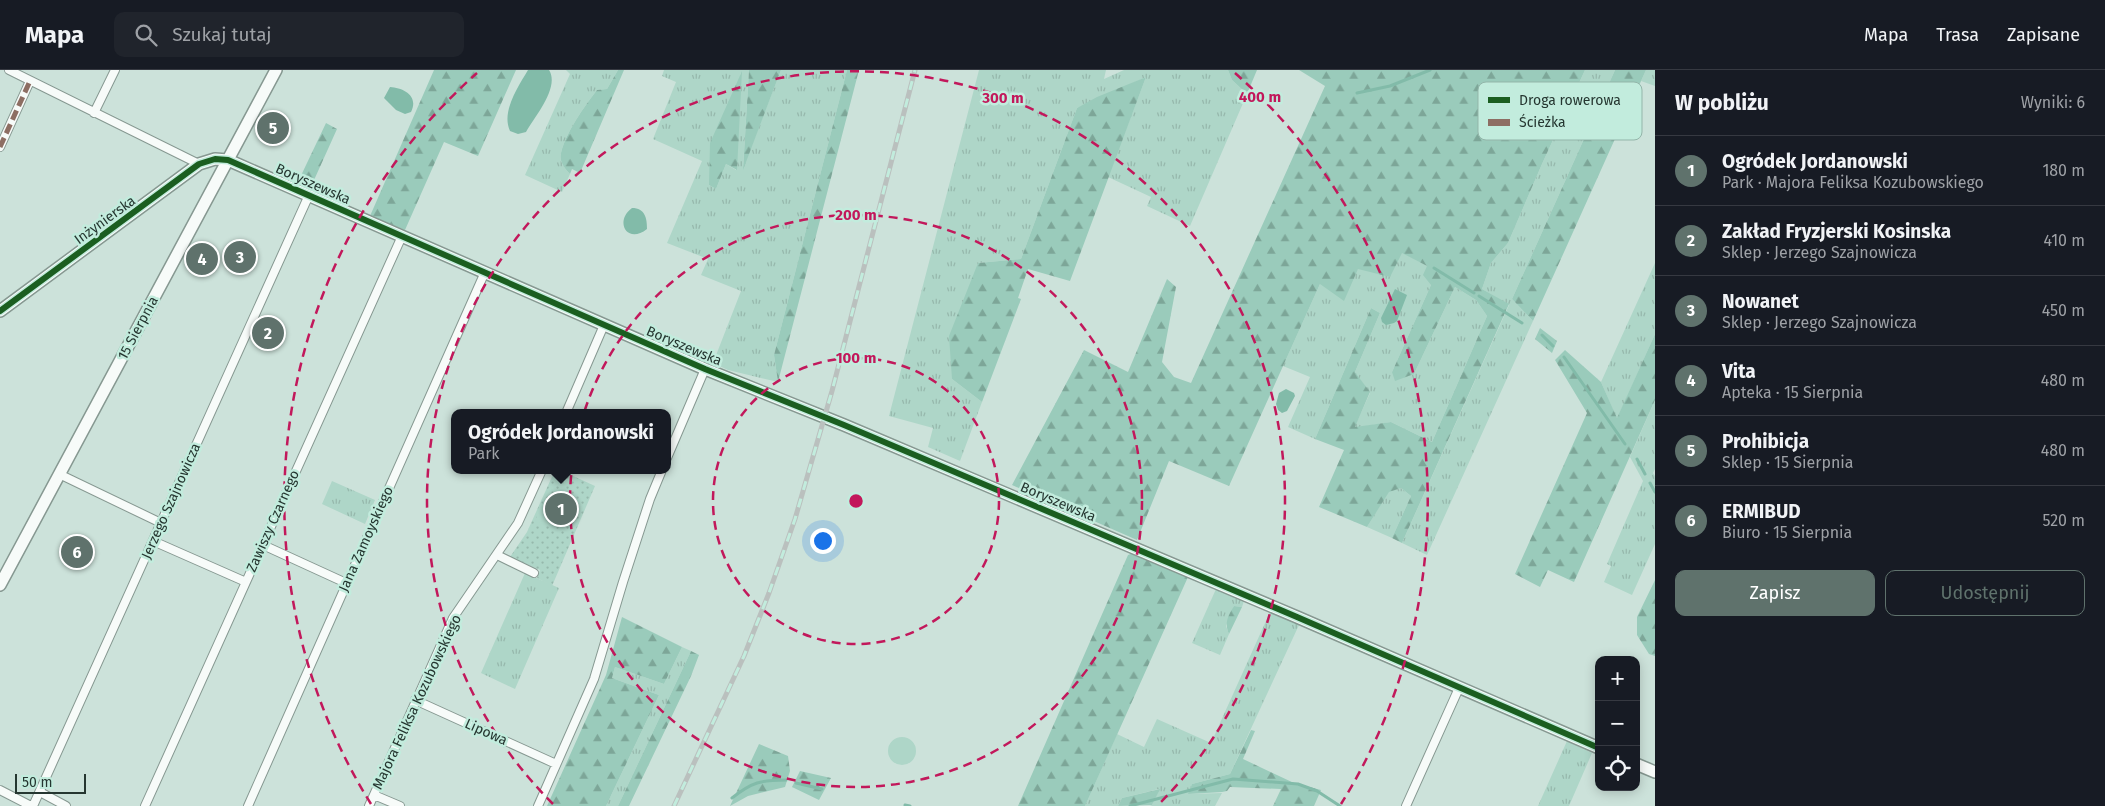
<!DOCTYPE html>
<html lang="pl">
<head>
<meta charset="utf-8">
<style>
	body { margin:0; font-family:"Fira Sans",sans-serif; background:#20242c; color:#f1f3f6 }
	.controls { position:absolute; right:15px; bottom:15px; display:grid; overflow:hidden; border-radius:10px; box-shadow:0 2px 12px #0003 }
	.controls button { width:45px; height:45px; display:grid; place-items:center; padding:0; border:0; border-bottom:1px solid #363941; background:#171b24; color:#f1f3f6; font:25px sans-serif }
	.scale { position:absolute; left:15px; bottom:12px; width:71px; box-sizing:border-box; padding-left:5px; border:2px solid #253630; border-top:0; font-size:14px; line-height:18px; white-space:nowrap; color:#253630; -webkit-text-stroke:4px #c2ecdd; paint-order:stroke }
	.you { position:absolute; left:822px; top:470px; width:18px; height:18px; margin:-12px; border:4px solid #fff; border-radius:50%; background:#1a73e8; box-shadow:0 0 0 8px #1a73e833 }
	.badge { display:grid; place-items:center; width:32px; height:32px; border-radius:50%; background:#5f726c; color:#fff; font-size:16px; font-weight:700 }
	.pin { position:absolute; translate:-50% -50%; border:2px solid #fff; box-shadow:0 1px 5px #0006 }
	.popup { position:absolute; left:451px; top:339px; width:220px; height:65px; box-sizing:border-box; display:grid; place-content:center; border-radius:10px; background:#171b24; filter:drop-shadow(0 1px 4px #0005); font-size:16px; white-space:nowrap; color:#9ea1a6 }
	.popup b { font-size:19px; color:#f1f3f6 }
	.popup::after { content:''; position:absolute; left:50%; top:100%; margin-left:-10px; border:10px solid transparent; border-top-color:#171b24 }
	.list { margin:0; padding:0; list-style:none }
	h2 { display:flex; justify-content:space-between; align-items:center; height:65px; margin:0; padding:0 20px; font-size:21px }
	h2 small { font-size:16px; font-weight:400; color:#9ea1a6 }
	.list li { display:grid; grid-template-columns:32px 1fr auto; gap:15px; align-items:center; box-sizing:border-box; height:70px; padding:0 20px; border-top:1px solid #363941 }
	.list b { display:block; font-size:19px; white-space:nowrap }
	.list p { margin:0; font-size:16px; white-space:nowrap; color:#9ea1a6 }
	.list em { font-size:16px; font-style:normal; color:#9ea1a6 }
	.actions { display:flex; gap:10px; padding:15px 20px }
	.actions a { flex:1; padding:11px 0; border:1px solid #5f726c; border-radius:10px; text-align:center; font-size:18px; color:#5f726c }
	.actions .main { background:#5f726c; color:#fff }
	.icon { flex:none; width:28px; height:28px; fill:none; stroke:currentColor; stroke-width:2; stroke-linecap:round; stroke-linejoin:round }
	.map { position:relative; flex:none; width:1655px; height:736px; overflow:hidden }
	header { display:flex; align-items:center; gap:30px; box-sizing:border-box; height:70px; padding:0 25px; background:#171b24; border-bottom:1px solid #363941 }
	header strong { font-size:24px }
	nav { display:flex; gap:28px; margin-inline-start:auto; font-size:18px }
	.search { width:350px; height:45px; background:#20242c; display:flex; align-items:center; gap:12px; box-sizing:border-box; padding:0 18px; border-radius:10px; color:#9ea1a6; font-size:19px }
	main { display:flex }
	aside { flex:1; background:#171b24 }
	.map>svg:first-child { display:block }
</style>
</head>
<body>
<header>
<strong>Mapa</strong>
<div class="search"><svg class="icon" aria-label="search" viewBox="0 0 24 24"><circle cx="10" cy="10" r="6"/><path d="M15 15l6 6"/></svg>Szukaj tutaj</div>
<nav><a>Mapa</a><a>Trasa</a><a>Zapisane</a></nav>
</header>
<main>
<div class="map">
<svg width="1655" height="736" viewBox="0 0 1655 736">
	<defs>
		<pattern id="grass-tufts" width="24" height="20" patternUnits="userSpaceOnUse" patternTransform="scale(1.25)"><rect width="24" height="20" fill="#aed6c8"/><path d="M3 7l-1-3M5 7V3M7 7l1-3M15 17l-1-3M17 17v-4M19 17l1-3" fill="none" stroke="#96b8ac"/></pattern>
		<pattern id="forest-firs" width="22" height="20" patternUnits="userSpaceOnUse" patternTransform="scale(1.25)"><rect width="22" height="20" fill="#9acbbb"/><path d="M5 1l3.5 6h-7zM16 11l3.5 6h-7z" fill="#7da698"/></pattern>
		<pattern id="park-dots" width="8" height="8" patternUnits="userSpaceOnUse" patternTransform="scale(1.25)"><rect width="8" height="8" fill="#aed6c8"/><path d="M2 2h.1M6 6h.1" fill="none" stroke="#96b8ac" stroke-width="1.8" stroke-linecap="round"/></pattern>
	</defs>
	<rect width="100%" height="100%" fill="#cce2da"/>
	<path fill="url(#grass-tufts)" fill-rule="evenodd" d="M566 0H618L607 19 597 20C584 37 566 62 561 83 559 91 564 98 570 104L562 122 525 105 570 4Z
		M664 0H749L743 98 781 0H847L774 285 778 312 728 300 713 293 741 221 701 205 708 189 667 173 702 91 653 69 676 12 662 6ZM741 3 736 100 726 94 716 119 709 115Z
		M979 0H1106L1104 9 1124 0H1228L1232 10 1247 24 1190 156 1147 136 1151 127 1108 107 1146 7 1077 38 1021 189 978 193 952 309 982 332 960 391 928 377 933 358 889 346Z
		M1585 0H1615L1512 229 1533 251 1427 485 1402 473 1509 235 1482 219 1491 193 1508 173 1542 94Z
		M1646 0H1655V16L1641 11Z
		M1402 182 1427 196 1431 215 1392 302 1414 304 1455 217 1476 230 1487 246 1432 372 1391 352 1354 358 1370 323 1355 302 1380 243 1371 238 1315 369 1288 357 1310 307 1283 296 1320 214Z
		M1655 193V264L1617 349 1601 312Z
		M1655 330V399L1653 403 1655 406V474L1632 525 1604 512 1611 496 1607 494 1643 411 1630 387Z
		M332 411 375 430 365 454 322 434Z
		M1401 418 1411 426 1392 468 1367 457 1389 421Z
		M525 503 559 518 515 619 481 603Z
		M1216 519 1244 531 1242 537 1234 536 1226 556 1229 564 1220 585 1192 573Z
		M1270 542 1299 555 1230 704 1192 714 1189 724 1222 723 1215 736H1150L1152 735 1159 719 1122 728 1118 736H1085L1117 664 1144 677 1157 649 1211 673Z
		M682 577 691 581 618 736H606L659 625 612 608 615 597 664 614Z
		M1567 671 1592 683 1569 736H1538Z"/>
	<path fill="url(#forest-firs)" d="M434 0H516L478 86 444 72 405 160 370 146Z
		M618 0H624L580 103 572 99 570 104C564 98 559 91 561 83 566 62 584 37 597 20L607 19Z
		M749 0H781L743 100Z
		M847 0H859L778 312 774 285Z
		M1228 0H1257L1247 24 1232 10Z
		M1299 0H1585L1542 94 1508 173 1491 193 1482 219 1509 234 1402 473 1392 468 1411 426 1401 418 1389 422 1367 457 1319 437 1344 380 1315 369 1371 238 1380 243 1355 302 1370 322 1355 357 1391 352 1432 372 1487 246 1476 230 1455 217 1414 304 1395 311 1392 302 1431 215 1423 205 1427 196 1402 183 1390 207 1358 199 1344 231 1320 214 1229 416 1169 391 1137 470 1012 415 1084 280 1128 302 1167 209 1176 217 1162 292 1174 307 1191 313 1325 16Z
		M1615 0H1646L1533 251 1512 229Z
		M742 1 737 100 726 94 716 119 709 115 710 73Z
		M1146 7 1070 211 1028 199 1018 228 1021 229 982 332 952 309 949 266 978 193 1021 189 1077 38 1097 27Z
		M326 53 337 59 310 119 297 114Z
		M1540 258 1557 271 1552 283 1535 269Z
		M1655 264V330L1574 512 1548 500 1540 517 1515 504 1587 343 1555 290 1565 280 1601 312 1617 348Z
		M1133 483 1188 507 1085 736H1018L1128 485Z
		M1655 510V586L1649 584 1637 565V547Z
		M1234 536 1242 537 1229 564C1224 553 1228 546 1234 536Z
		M622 547 682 577 664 614 615 597 612 608 659 625 606 736H547L606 605Z
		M691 581 699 585 691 606 629 736H618Z
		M1251 660 1255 661 1243 689 1294 713 1321 720 1314 736H1273L1281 719 1230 717 1227 721 1222 722 1188 724 1192 714 1230 704Z
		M759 674 788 686 790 701 785 717 748 726 730 736Z
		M800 701 831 708 819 730 792 717Z
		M1160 719 1152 735 1118 736 1122 728Z"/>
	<path fill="url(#park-dots)" d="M555 400H560L595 416 552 516 537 508 540 500 510 487 527 462Z"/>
	<path fill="#aed6c8" d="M545 428 556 433 546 456 535 451Z
		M888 681a14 14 0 1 1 28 0a14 14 0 1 1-28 0Z"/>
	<path fill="#82bba9" d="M528 0H549C560 17 535 46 526 62L518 64 510 61C501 42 518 17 528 0Z
		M390 17C404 18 419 26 411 42L405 44 396 40 384 28Z
		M632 138C645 138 647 148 647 159 627 175 614 151 632 138Z
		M1395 219 1407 225 1397 251 1394 253 1386 255 1382 252 1381 248Z
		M1286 319 1294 323 1295 326 1287 341 1282 343 1278 340 1276 334 1279 323Z"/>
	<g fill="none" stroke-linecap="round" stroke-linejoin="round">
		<path stroke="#82bba9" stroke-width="3" d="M1357 23 1390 16 1430 0
			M1434 198 1474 223
			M1479 226 1522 253
			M1542 265 1553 276
			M1564 287 1625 374
			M1637 389 1645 404
			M1650 413 1655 422
			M796 713 822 719
			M732 728C752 712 761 710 786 710
			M905 735 910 736
			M1130 736 1233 709 1298 714 1317 721 1340 736"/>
		<defs>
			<path id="street" d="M9 0 199 94
				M94 43 115 0
				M0 77 30 11
				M566 343 604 255
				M667 388 705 299
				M59 404 161 453
				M153 471 246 512
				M263 475 346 513
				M497 485 534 503
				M415 630 556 694
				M0 720 31 736
				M40 722 66 736
				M374 725 400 736
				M33 736 309 125
				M145 736 402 166
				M248 736 485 202
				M369 736 453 548 518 453 542 400
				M538 736 594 609 623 512 650 429 662 400
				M1406 736 1459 618"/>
			<path id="secondary" d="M0 241 199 94 215 89 228 90 705 299 844 355 1297 547 1599 678
				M0 515 276 0
				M1636 694 1655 702"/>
		</defs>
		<use href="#street" stroke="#869891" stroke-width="10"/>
		<use href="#secondary" stroke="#869891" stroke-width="14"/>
		<use href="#street" stroke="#f7fbf9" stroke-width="8"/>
		<use href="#secondary" stroke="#f7fbf9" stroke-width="11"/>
		<defs>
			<path id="rail" d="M674 736 744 586 769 523 795 449 832 321 915 0"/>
		</defs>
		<use href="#rail" stroke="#bac0be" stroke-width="5"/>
		<use href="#rail" stroke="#c2ecdd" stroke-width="3" stroke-dasharray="9" stroke-linecap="butt"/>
		<path stroke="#8d6e63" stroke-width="5" stroke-dasharray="10 5" stroke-linecap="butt" d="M0 77 30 11"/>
		<defs>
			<path id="cycleway" d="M0 241 199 94 215 89 228 90 705 299 844 355 1297 547 1599 678"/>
		</defs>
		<use href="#cycleway" stroke="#c2ecdd" stroke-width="9"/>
		<use href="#cycleway" stroke="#1b5e20" stroke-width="6"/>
	</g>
	<g fill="none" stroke="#c2185b" stroke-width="2.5" stroke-dasharray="9 6">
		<circle cx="856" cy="431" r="143"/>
		<circle cx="856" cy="431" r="286"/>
		<path d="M553 734A429 429 0 1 1 1159 734"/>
		<path d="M371 734A572 572 0 0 1 477 3M1235 3A572 572 0 0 1 1341 734"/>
	</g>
	<g text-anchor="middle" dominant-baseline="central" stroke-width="5" stroke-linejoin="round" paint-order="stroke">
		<g font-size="14" fill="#253630" stroke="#c2ecdd">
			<text transform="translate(313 114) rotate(24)">Boryszewska</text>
			<text transform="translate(105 150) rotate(-36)">Inżynierska</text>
			<text transform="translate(138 258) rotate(-62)">15 Sierpnia</text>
			<text transform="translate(684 276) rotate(23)">Boryszewska</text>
			<text transform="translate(171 431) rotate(-66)">Jerzego Szajnowicza</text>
			<text transform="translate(1058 432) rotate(23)">Boryszewska</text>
			<text transform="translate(273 451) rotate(-66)">Zawiszy Czarnego</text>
			<text transform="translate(366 469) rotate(-66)">Jana Zamoyskiego</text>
			<text transform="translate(417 632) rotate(-65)">Majora Feliksa Kozubowskiego</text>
			<text transform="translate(486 662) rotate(24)">Lipowa</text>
		</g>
	</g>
	<rect x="1478" y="12" width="164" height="58" rx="8" fill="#c2ecdd" stroke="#93b5a9" stroke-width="1"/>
	<rect x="1488" y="27" width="22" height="6" fill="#1b5e20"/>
	<rect x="1488" y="49" width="22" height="7" fill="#8d6e63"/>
	<g font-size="14" fill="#253630">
		<text x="1519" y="35">Droga rowerowa</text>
		<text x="1519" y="57">Ścieżka</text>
	</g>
	<circle cx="856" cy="431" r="8" fill="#c2185b" stroke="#c2ecdd" stroke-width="2.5"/>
	<g font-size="15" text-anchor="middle" font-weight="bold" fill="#c2185b" stroke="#c2ecdd" stroke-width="5" stroke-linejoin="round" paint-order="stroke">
		<text x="1260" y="32">400 m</text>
		<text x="1003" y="33">300 m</text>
		<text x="856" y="150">200 m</text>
		<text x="856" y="293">100 m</text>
	</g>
</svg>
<div class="controls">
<button>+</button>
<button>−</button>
<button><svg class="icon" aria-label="locate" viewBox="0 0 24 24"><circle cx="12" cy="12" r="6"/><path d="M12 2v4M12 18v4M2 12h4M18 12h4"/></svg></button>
</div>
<div class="scale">50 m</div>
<div class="you"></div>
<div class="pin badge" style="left:561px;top:439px">1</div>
<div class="popup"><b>Ogródek Jordanowski</b>Park</div>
<div class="pin badge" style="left:268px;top:263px">2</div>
<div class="pin badge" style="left:240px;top:187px">3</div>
<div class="pin badge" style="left:202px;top:189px">4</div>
<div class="pin badge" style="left:273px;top:58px">5</div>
<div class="pin badge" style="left:77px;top:482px">6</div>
</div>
<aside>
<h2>W pobliżu<small>Wyniki: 6</small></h2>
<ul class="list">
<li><span class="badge">1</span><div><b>Ogródek Jordanowski</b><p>Park · Majora Feliksa Kozubowskiego</p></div><em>180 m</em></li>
<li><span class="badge">2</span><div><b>Zakład Fryzjerski Kosinska</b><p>Sklep · Jerzego Szajnowicza</p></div><em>410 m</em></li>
<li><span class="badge">3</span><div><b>Nowanet</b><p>Sklep · Jerzego Szajnowicza</p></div><em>450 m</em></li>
<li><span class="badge">4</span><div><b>Vita</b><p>Apteka · 15 Sierpnia</p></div><em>480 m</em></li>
<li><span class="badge">5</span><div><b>Prohibicja</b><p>Sklep · 15 Sierpnia</p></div><em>480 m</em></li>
<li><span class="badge">6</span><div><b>ERMIBUD</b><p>Biuro · 15 Sierpnia</p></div><em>520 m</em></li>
</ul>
<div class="actions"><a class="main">Zapisz</a><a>Udostępnij</a></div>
</aside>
</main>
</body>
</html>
